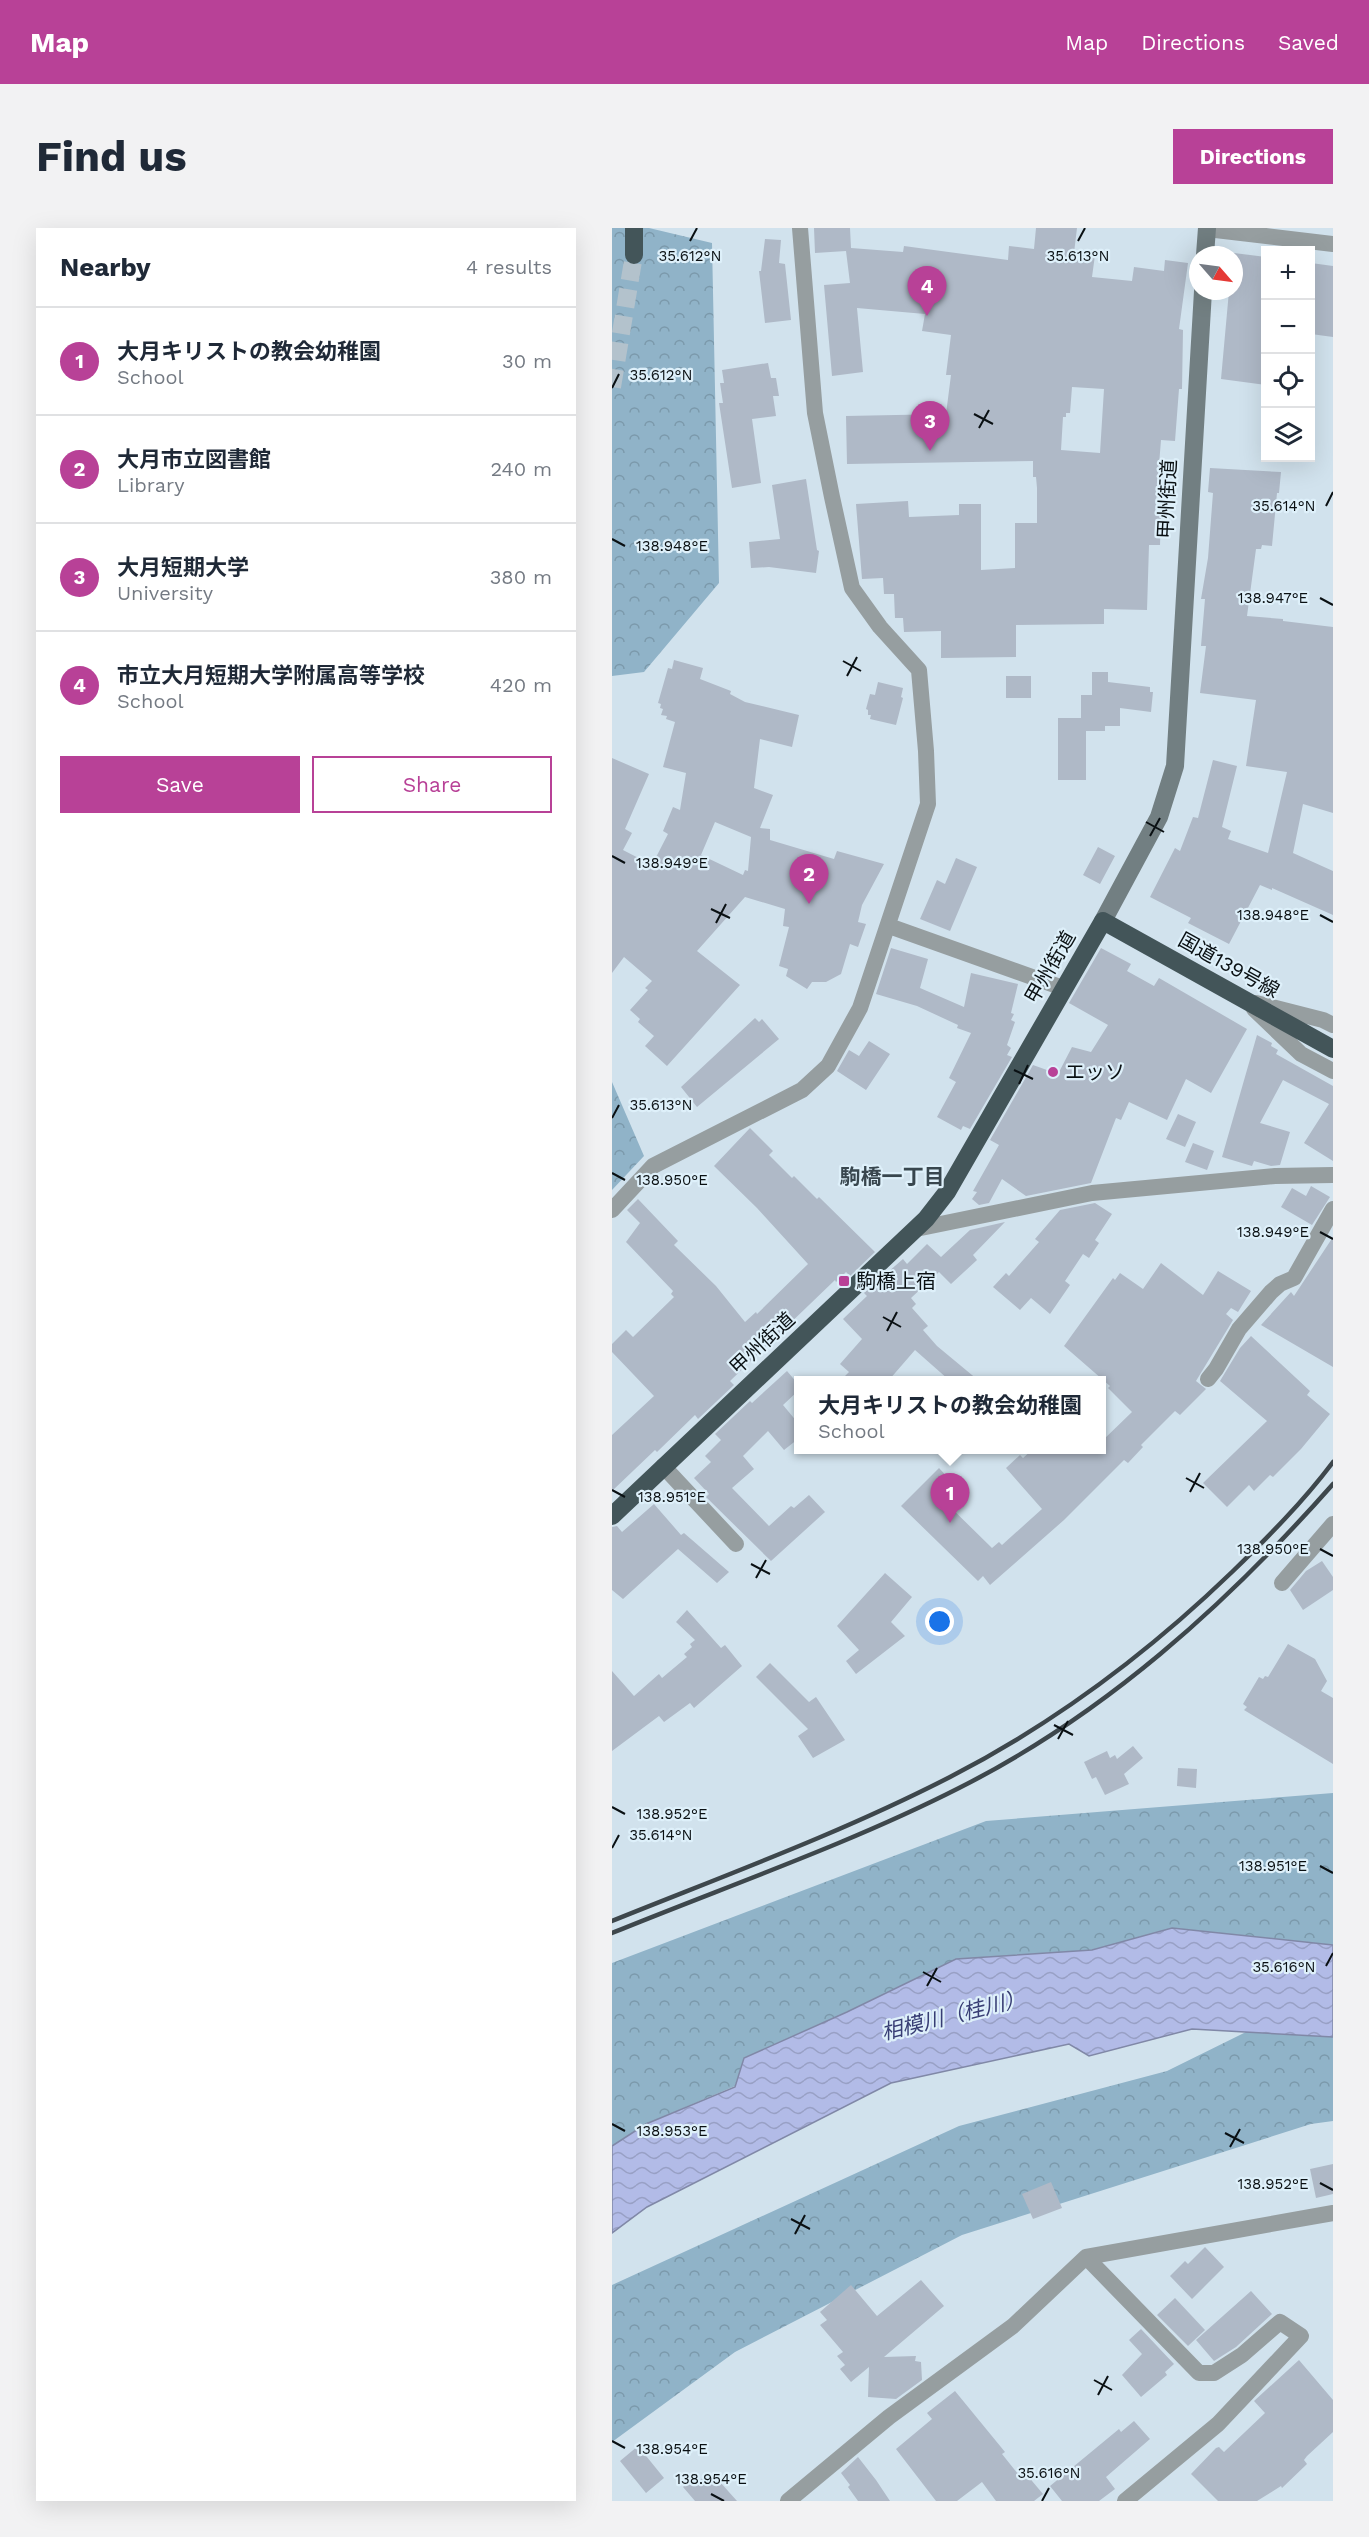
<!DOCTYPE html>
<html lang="en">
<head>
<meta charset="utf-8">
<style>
	body { margin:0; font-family:"Work Sans","Noto Sans JP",sans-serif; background:#f2f2f3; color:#1f2937 }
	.controls { position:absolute; right:18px; top:18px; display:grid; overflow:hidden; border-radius:0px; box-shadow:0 6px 24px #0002 }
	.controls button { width:54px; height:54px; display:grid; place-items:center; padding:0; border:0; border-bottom:2px solid #e0e1e3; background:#fff; color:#1f2937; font:30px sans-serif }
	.compass { position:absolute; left:577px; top:18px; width:54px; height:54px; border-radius:50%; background:#fff; box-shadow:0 6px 24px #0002; rotate:118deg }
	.you { position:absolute; left:328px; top:1394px; width:21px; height:21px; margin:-15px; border:4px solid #fff; border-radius:50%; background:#1a73e8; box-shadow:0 0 0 9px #1a73e833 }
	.badge { display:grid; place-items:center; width:39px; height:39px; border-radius:50%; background:#b84197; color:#fff; font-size:20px; font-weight:700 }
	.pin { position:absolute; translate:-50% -50px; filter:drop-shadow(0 2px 3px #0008) }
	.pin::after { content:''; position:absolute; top:32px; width:21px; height:18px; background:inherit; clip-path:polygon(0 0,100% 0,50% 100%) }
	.popup { position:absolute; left:182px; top:1148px; width:312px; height:78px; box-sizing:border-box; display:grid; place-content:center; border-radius:0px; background:#fff; filter:drop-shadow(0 2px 4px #0005); font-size:20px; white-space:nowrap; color:#747a83 }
	.popup b { font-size:22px; color:#1f2937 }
	.popup::after { content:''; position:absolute; left:50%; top:100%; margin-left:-12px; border:12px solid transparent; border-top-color:#fff }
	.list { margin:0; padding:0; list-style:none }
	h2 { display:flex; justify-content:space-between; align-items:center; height:78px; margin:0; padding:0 24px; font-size:26px }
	h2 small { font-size:20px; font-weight:400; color:#747a83 }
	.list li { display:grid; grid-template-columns:39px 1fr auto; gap:18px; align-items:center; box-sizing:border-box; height:108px; padding:0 24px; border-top:2px solid #e0e1e3 }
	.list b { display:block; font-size:22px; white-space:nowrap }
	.list p { margin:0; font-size:20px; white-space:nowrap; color:#747a83 }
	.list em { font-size:20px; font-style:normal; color:#747a83 }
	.actions { display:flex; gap:12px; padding:18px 24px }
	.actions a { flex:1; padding:14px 0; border:2px solid #b84197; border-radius:0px; text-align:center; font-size:21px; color:#b84197 }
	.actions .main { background:#b84197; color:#fff }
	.icon { flex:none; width:33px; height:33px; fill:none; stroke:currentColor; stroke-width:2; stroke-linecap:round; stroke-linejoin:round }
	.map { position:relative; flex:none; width:721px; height:2273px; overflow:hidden; border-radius:0px }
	header { display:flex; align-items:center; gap:36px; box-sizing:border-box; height:84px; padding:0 30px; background:#b84197; color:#fff }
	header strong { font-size:28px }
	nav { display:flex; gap:33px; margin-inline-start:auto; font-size:21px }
	.intro { display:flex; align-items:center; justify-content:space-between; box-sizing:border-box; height:144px; padding:0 36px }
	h1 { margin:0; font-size:42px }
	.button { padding:15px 27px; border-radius:0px; background:#b84197; color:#fff; font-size:21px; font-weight:700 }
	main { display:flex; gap:36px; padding:0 36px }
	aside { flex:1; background:#fff; border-radius:0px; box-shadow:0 6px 24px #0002 }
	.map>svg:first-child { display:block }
</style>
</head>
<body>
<header>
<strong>Map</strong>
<nav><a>Map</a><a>Directions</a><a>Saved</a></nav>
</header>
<div class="intro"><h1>Find us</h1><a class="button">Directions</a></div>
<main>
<aside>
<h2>Nearby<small>4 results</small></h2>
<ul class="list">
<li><span class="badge">1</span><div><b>大月キリストの教会幼稚園</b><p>School</p></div><em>30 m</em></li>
<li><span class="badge">2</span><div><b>大月市立図書館</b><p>Library</p></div><em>240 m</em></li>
<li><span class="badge">3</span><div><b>大月短期大学</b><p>University</p></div><em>380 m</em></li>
<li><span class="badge">4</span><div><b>市立大月短期大学附属高等学校</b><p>School</p></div><em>420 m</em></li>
</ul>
<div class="actions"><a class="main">Save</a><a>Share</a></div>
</aside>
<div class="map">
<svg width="721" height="2273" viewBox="0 0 721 2273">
	<defs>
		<pattern id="forest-crowns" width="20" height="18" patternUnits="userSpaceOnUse" patternTransform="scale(1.5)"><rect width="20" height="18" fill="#90b3c8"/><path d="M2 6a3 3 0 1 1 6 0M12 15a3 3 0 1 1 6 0" fill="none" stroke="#7b99ab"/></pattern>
		<pattern id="water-waves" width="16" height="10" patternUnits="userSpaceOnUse" patternTransform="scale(1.5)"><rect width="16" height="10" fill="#b2bbe7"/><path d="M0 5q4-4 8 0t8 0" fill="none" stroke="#98a0c5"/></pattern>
	</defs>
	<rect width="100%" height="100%" fill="#d1e2ed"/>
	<path fill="url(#forest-crowns)" d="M0 0H37L100 15 107 355 32 444 0 448Z
		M0 854 32 928 0 962Z
		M721 1565V1717L560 1700 480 1722 344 1731 235 1784 132 1830 123 1858 34 1896 0 1918V1735L374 1593Z
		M634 1804 721 1809V1893L699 1896 350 2007 123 2124 0 2214V2057L347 1898 555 1843Z"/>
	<path fill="url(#water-waves)" stroke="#8088a7" stroke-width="1.5" d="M560 1700 721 1717V1809L580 1801 477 1828 457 1816 279 1855 35 1979 0 2005V1918L34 1896 123 1859 132 1830 235 1784 344 1731 480 1722Z"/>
	<path fill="#afb9c7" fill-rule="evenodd" d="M202 0H238L239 20 291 24 292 18 396 32 397 18 422 21 424 0H465L462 25 483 27 480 49 520 53 522 39 552 43 553 32 576 35 567 101 571 102 570 161H567L563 213 549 212 543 287H549L548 317H537L535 382 492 381V396L404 397V429L329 430V403L292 404 291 390H283L282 366H272L271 350 250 351 244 276 296 273 297 289 347 287V276H369V342L403 340V295H425V260L424 249H421V233L235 236 234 188 334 186 339 147H334L339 107 310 103 313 86 245 80 251 144 220 148 212 57 238 55 234 23 203 25ZM460 159 492 161 488 225 449 222 451 189H454V185H458Z
		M153 11 169 12 167 35 173 36 179 92 153 95 147 43H149Z
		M622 25 654 29V157L609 151 617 63H622Z
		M699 35 721 38V109L699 106Z
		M156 135 159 150H164L167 168H161L164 188 140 191 149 255 120 260 107 175H111L108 155H112L110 142Z
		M598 240 669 244 667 265H665L660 318 650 317 649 321H644L635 388 671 391V393L721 399V585L691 576 681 625 721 643V687L660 660V662L648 657 617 716 576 695 579 690 538 669 563 620 568 623 581 589 586 590 601 532 625 538 610 599 619 603 616 611 656 625 675 544 634 538 644 472 588 465 594 418H589L593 371H589L596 330 601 265 596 264Z
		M194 251 205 322 207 323 204 345 157 339 139 340 137 314 168 311 160 257Z
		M62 432 91 440 88 451 119 463 118 466 133 474 187 487 180 519 148 511 142 560 161 567 148 600 158 601V612L222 631 225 623 272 636 250 677 246 694 254 696 246 719 238 716 229 746 214 754H200L195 761 174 748 176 741 167 738 177 699 171 698 173 681 133 669 85 723 128 757 55 838 33 818 42 808 26 794 28 791 18 782 36 762 33 760 40 753 12 729 0 745V530L37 546 13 601 20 605 11 622 40 637 56 606 51 603 61 579 68 582 74 545 51 539 63 494 54 491 55 488 49 487 51 481 48 480 49 476 46 475 56 440 60 441ZM103 594 139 609 136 643 133 642 131 647 89 627Z
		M480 444H496V454L538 459V464H541L539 484 508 480V498H493V503H474V552H446V490H469V467H480Z
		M394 448H419V470H394Z
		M266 454 291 460 289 469 291 470 284 497 258 491 259 487H256V482L254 481 258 466 263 467Z
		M486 619 503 628 488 656 471 647Z
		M344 630 365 639 338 703 308 691 325 652 333 656Z
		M279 720 316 731 308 760 352 779 359 745 406 756 399 785 402 786 399 792 403 794 395 817 399 820 395 827 400 829 358 901 351 898 349 902 325 889 344 854 337 850 359 805 345 800 346 797 305 778 264 766Z
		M489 720 519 736 515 743 542 758 547 750 635 801 599 865 574 851 555 892 517 874 509 892 504 890 479 955 414 968 390 951 377 975 367 977 360 971 365 964 361 963 387 917 378 912 421 837 446 846 460 819 479 824 496 797 457 775Z
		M143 790 147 794 150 791 167 811 85 879 69 859Z
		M645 807 660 815 659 818 666 822 664 826 721 858V933L692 915 717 876 671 852 648 895 678 904 668 937 659 938 642 933 640 938 610 929Z
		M257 813 278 826 254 862 225 843 237 822 247 828Z
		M566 886 584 894 573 919 554 911Z
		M138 900 161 923 157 927 180 950 182 948 205 971 207 969 263 1024 238 1048 234 1044 224 1054 223 1052 118 1153 122 1157 86 1191 83 1187 45 1224 43 1222 0 1263V1207L42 1168 0 1124V1116L14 1102 21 1109 62 1069 59 1066 61 1063 14 1014 28 995 15 982 26 971 66 1013 62 1017 104 1058 133 1094 144 1084 145 1086 196 1036 145 980 102 938Z
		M581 915 602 923 595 942 573 934Z
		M699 958 718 969 700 997 669 979 680 960 694 968Z
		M483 975 500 986 483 1012 487 1015 477 1030 471 1026 453 1053 458 1057 438 1086 419 1070 408 1082 381 1059 394 1045 397 1048 427 1014 423 1011 448 982Z
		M393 994 361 1027 365 1032 339 1056 327 1044 299 1070 304 1076 300 1080 316 1098 311 1102 325 1118 366 1152H337L303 1122 277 1152H229L237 1144 228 1136 250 1111 231 1091 255 1068 252 1065 291 1031 295 1036 315 1016 329 1029 358 1002Z
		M721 1009V1139L649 1097 679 1064 682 1068Z
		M549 1035 591 1067 606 1043 639 1063 626 1084 619 1080 614 1086 621 1092 584 1153 594 1161 568 1187 563 1183 529 1217 531 1219 516 1235 512 1232 452 1292 378 1357 371 1348 366 1353 289 1278 327 1240 340 1254 326 1267 380 1320 387 1314 390 1317 430 1281 394 1240 408 1227 411 1230 421 1221H489V1214L520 1184 496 1160 498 1158 452 1118 501 1050 503 1052 508 1045 531 1061Z
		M639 1108 698 1163 695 1167 718 1186 689 1221 661 1249 658 1247 642 1263 637 1257 615 1279 591 1255 655 1193 608 1153 628 1120Z
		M175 1143 186 1156V1163L171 1177 186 1195V1211L172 1222 156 1203 131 1228 142 1241 120 1260 157 1298 179 1278 182 1280 197 1267 213 1284 159 1333 94 1269 97 1266 82 1250 99 1234 93 1228 109 1212 103 1206 138 1173 140 1175Z
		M42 1276 69 1307 72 1305 117 1344 105 1355 66 1321 11 1371 0 1362V1299L5 1298 10 1304Z
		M710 1333 721 1349V1362L691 1382 678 1362 694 1343Z
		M273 1345 300 1369 279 1394 293 1408 244 1446 234 1433 247 1422 225 1398Z
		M75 1382 109 1420 113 1417 130 1438 82 1480 78 1475 52 1494 47 1488 0 1523V1443L22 1468 47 1446 50 1450 75 1429 72 1426 80 1419 78 1416 83 1412 64 1394Z
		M676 1416 703 1431 715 1453 709 1463 721 1470V1536L632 1482 635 1479 631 1476 647 1449 651 1451 653 1448 656 1449Z
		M158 1435 197 1474 204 1469 233 1512 201 1530 186 1508 196 1501 144 1449Z
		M521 1518 531 1530 512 1546 517 1556 493 1567 484 1549 480 1551 472 1534 495 1523 498 1530 503 1527 505 1531Z
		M566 1540 585 1541 584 1560 565 1558Z
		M721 1936V1966L704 1970 698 1941Z
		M439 1954 450 1980 421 1991 410 1966Z
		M593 2019 612 2039 580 2071 558 2048 573 2033 576 2036Z
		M309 2052 332 2078 272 2129 304 2128 303 2133 309 2134 310 2152 284 2171 256 2169 257 2139 239 2154 228 2141 233 2137 225 2128 231 2124 208 2097 215 2092 208 2084 239 2057 265 2088Z
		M639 2063 660 2086 624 2119 602 2133 584 2112Z
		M563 2070 593 2102 576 2118 545 2087Z
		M529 2101 562 2136 553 2144 555 2147 529 2169 510 2147 530 2126 517 2112Z
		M687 2132 721 2172V2204L695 2228 692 2232 695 2236 670 2260 669 2258 645 2273H606L579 2246 604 2220 607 2219 612 2224 653 2185 642 2173Z
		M343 2163 393 2224 390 2226 410 2251 415 2247 431 2266 422 2273H384L370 2254 345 2273H324L284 2221 320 2191 315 2185Z
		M522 2193 538 2211 494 2249 503 2261 487 2273H450L438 2258 507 2201 509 2204Z
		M26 2218 52 2250 34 2265 8 2233Z
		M246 2229 264 2252 278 2273H246L236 2259 238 2257 229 2245Z
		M94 2247 104 2258 108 2254 125 2273H83L71 2259 82 2248 87 2253Z"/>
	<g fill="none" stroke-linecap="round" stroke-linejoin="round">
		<path stroke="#b3c2cc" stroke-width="18" stroke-dasharray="18 9" stroke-linecap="butt" d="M0 159 22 27"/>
		<path stroke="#969ea0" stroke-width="16" d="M595 1 721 16
			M277 698 451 760
			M644 775 711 792 721 797
			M642 781 689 826 721 843
			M0 982 41 938 190 862 216 838 248 780 316 576 314 523 307 442 268 399 240 360 220 269 203 185 188 0
			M304 1001 480 965 663 948 721 947
			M596 1151 604 1141 627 1101 659 1064 668 1056 682 1050 721 981
			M51 1238 124 1316
			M670 1355 721 1296
			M474 2029 587 2145H602L630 2127 668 2094 689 2108 606 2196 513 2273
			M176 2273 277 2189 401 2098 474 2029 721 1985"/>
		<path stroke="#727f82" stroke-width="18" d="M593 27 595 0
			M491 693 547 589 563 538 591 63"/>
		<path stroke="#435559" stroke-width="18" d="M22 27V0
			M0 1288 314 991 335 964 491 693 721 821"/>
		<path stroke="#3e474c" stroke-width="4.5" d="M0 1693C114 1647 229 1605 338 1549 441 1496 536 1425 620 1344 655 1310 691 1274 721 1234
			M0 1705C115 1658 237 1616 347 1560 492 1487 614 1377 721 1256"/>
	</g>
	<path fill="none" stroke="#0a1013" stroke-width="2" d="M78 13 85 0M466 13 473 0M0 160 7 146M362 186 381 196M367 200 377 182M714 278 721 264M0 311 13 318M708 370 721 377M231 433 249 443M235 448 245 429M534 594 552 604M538 608 548 590M0 628 13 635M99 681 118 690M708 687 721 694M104 695 114 676M402 842 421 851M407 856 416 837M0 890 7 877M0 945 13 952M708 1004 721 1011M271 1089 289 1099M275 1103 285 1084M574 1250 592 1260M0 1262 13 1269M578 1264 588 1245M708 1321 721 1328M139 1336 158 1346M144 1350 154 1332M442 1497 461 1507M446 1511 456 1493M0 1579 13 1586M0 1620 7 1607M708 1638 721 1645M714 1738 721 1725M311 1744 329 1754M315 1758 325 1740M0 1896 13 1903M613 1905 632 1915M618 1919 628 1901M708 1955 721 1962M179 1991 198 2001M183 2006 193 1987M482 2152 500 2162M486 2167 496 2148M0 2213 13 2220M99 2266 112 2273M430 2273 437 2260"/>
	<g fill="#b84197" stroke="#def0fa" stroke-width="2">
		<circle cx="441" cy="844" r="6"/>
		<rect x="226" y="1047" width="12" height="12" rx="3"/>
	</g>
	<g text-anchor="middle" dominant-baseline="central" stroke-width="4.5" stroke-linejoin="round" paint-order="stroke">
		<g font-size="20" fill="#0a1013" stroke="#def0fa">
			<text transform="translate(555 271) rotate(-87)">甲州街道</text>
			<text transform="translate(617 737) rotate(29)">国道139号線</text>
			<text transform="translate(438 739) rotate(-60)">甲州街道</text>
			<text transform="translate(150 1115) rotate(-43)">甲州街道</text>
		</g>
		<g font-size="20" fill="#0a1013" stroke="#def0fa" text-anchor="start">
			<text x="453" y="844">エッソ</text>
			<text x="244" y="1053">駒橋上宿</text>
		</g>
		<g font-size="21" font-weight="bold" fill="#38464e" stroke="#def0fa">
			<text x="280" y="948">駒橋一丁目</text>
		</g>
		<g font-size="21" font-style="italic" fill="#373d74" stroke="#def0fa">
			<text transform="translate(341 1787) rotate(-14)">相模川（桂川）</text>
		</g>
	</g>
	<g font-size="15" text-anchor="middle" fill="#0a1013" stroke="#def0fa" stroke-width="4.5" stroke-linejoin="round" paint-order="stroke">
		<text x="78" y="33">35.612°N</text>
		<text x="466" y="33">35.613°N</text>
		<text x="49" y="152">35.612°N</text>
		<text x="672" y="283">35.614°N</text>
		<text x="60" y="323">138.948°E</text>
		<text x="661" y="375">138.947°E</text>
		<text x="60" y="640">138.949°E</text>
		<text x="661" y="692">138.948°E</text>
		<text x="49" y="882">35.613°N</text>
		<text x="60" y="957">138.950°E</text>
		<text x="661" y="1009">138.949°E</text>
		<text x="60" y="1274">138.951°E</text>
		<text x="661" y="1326">138.950°E</text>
		<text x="60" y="1591">138.952°E</text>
		<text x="49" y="1612">35.614°N</text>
		<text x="661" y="1643">138.951°E</text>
		<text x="672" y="1744">35.616°N</text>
		<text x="60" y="1908">138.953°E</text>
		<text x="661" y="1961">138.952°E</text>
		<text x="60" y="2226">138.954°E</text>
		<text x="437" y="2250">35.616°N</text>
		<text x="99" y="2256">138.954°E</text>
	</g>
</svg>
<div class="controls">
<button>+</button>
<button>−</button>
<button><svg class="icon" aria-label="locate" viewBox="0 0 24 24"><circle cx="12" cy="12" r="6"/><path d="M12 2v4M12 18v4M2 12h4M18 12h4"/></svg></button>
<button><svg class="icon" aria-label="layers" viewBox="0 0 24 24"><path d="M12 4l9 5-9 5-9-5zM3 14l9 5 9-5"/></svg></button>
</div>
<svg class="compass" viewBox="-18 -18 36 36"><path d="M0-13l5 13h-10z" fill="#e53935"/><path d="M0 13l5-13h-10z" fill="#747a83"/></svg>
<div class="you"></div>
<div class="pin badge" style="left:338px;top:1295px">1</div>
<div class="popup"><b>大月キリストの教会幼稚園</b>School</div>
<div class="pin badge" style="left:197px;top:676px">2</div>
<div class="pin badge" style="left:318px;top:223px">3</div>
<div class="pin badge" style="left:315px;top:88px">4</div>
</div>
</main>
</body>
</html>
